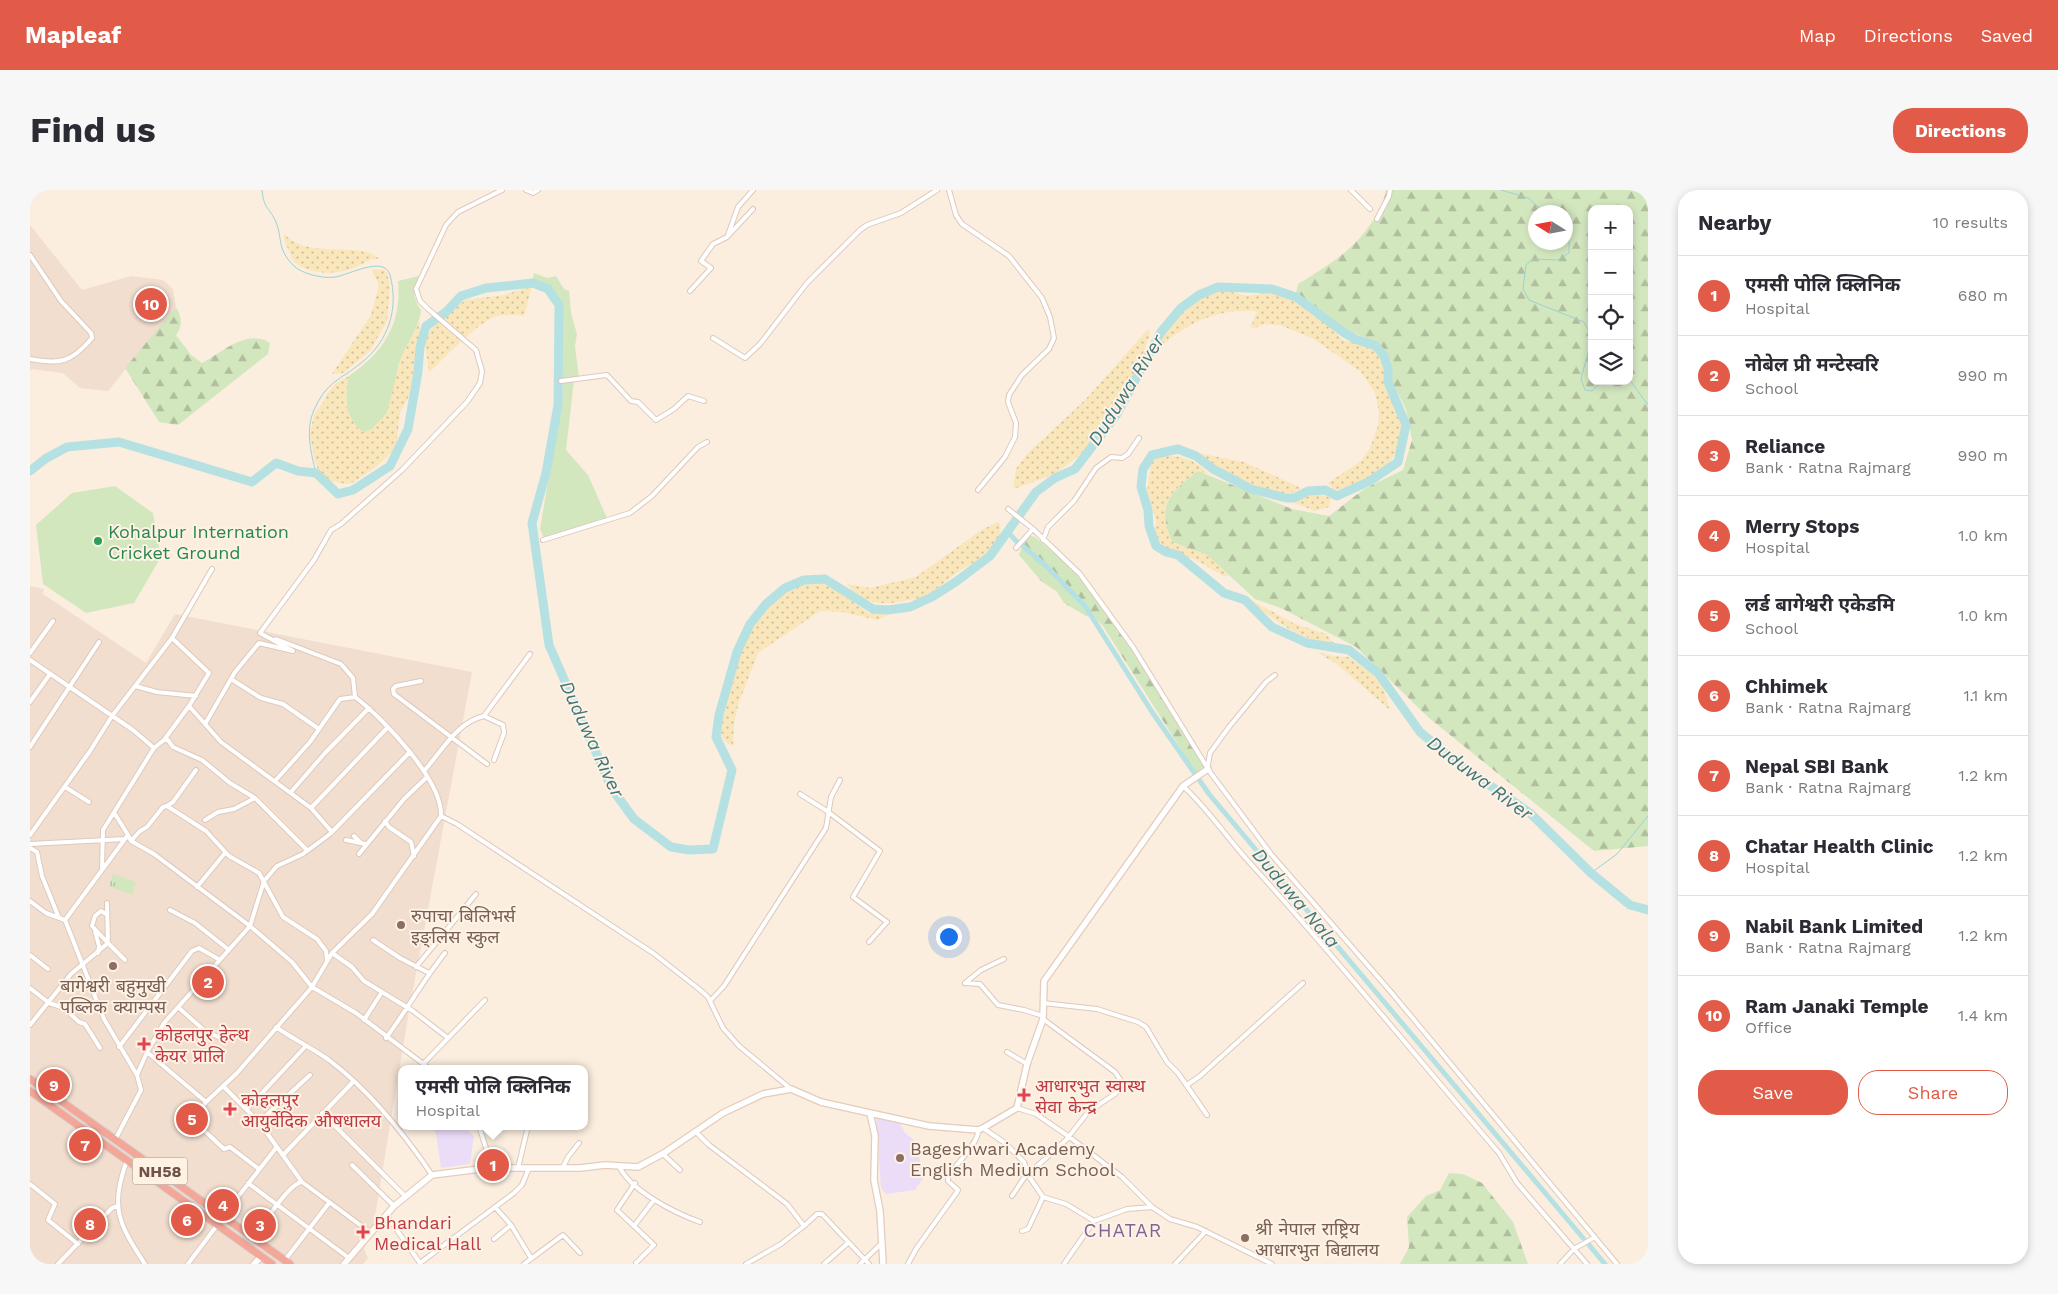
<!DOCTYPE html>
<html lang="en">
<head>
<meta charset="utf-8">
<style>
	body { margin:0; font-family:"Work Sans","Noto Sans Devanagari",sans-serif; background:#f7f7f7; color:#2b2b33 }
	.controls { position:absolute; right:15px; top:15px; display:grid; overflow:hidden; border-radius:10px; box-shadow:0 2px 8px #0003 }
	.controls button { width:45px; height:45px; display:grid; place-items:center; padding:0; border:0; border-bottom:1px solid #e1e1e2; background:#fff; color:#2b2b33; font:25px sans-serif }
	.compass { position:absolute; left:1498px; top:15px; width:45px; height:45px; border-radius:50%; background:#fff; box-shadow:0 2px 8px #0003; rotate:281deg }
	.you { position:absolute; left:918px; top:746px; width:18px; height:18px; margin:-12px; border:4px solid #fff; border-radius:50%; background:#1a73e8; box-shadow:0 0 0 8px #1a73e833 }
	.badge { display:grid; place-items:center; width:32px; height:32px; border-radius:50%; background:#e25b48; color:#fff; font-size:16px; font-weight:700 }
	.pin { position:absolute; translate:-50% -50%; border:2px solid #fff; box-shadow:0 1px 5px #0006 }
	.popup { position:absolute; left:368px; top:875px; width:190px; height:65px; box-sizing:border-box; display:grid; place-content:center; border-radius:10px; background:#fff; filter:drop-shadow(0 1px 4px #0005); font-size:16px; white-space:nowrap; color:#7c7c81 }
	.popup b { font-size:19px; color:#2b2b33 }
	.popup::after { content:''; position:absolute; left:50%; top:100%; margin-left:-10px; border:10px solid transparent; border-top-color:#fff }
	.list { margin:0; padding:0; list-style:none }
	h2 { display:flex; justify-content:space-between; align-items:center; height:65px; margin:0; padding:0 20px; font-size:21px }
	h2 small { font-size:16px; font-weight:400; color:#7c7c81 }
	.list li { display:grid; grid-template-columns:32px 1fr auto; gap:15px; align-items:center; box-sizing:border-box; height:80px; padding:0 20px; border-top:1px solid #e1e1e2 }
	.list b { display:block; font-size:19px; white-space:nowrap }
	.list p { margin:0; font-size:16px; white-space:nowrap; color:#7c7c81 }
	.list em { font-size:16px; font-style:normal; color:#7c7c81 }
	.actions { display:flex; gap:10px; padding:15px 20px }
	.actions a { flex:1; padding:11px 0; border:1px solid #e25b48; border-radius:20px; text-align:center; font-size:18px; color:#e25b48 }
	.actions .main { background:#e25b48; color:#fff }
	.icon { flex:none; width:28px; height:28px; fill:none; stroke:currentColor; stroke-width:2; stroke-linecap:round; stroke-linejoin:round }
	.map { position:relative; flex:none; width:1618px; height:1074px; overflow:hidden; border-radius:20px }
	header { display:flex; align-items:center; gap:30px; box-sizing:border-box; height:70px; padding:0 25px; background:#e25b48; color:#fff }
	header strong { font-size:24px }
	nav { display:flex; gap:28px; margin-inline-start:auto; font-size:18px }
	.intro { display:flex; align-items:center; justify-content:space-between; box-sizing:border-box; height:120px; padding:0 30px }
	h1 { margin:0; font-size:35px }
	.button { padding:12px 22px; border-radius:20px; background:#e25b48; color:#fff; font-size:18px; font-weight:700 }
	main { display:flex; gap:30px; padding:0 30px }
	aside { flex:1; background:#fff; border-radius:20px; box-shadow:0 2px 8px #0003 }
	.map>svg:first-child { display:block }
</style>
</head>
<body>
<header>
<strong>Mapleaf</strong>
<nav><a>Map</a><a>Directions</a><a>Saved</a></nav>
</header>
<div class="intro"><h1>Find us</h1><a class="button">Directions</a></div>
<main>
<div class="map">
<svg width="1618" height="1074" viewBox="0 0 1618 1074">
	<defs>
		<pattern id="forest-firs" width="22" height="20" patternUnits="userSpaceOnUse" patternTransform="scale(1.25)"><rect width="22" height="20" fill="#d3e7bf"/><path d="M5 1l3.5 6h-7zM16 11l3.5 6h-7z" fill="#b0be9d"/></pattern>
		<pattern id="sand-dots" width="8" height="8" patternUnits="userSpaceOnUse" patternTransform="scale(1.25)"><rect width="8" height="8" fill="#fae6bb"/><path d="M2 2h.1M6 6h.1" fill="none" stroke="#cfbd9a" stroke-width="1.8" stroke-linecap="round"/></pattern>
		<pattern id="park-tufts" width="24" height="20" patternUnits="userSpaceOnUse" patternTransform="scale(1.25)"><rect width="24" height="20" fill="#d3e7bf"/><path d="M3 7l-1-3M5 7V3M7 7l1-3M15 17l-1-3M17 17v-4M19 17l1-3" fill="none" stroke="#b0be9d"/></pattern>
	</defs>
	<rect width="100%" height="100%" fill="#fbeedf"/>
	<path fill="#f2dece" d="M0 35 52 100 101 86 133 90 143 99 146 117 78 201 50 198 33 183 1 179 0 182Z
		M0 396 14 399 13 404 116 473 145 424 442 482 378 827 344 1032 334 1059 338 1068 333 1074H0Z"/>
	<path fill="#ebddf7" d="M846 926 870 933 875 943 883 949 893 979V988L885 1000 856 1004 851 998Z
		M404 936H432L444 946 440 974 411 978 406 943 402 939Z"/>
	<path fill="#d3e7bf" d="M504 83 517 88 526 86 534 99 539 101 541 123 547 144 545 156 549 188 533 189 527 110 521 99 502 92Z
		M389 86C383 100 382 107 391 120 390 137 376 154 370 171 364 187 366 208 356 224 352 231 341 243 333 242 314 228 314 207 319 186 353 163 372 134 368 91Z
		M544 191 536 260 558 285 577 328 514 348 510 339 532 210 533 192Z
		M85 296 123 323 131 367 104 413 56 423 13 394 6 335 42 303Z"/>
	<path fill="url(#forest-firs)" fill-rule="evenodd" d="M1356 0H1618V656L1564 661 1399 528 1326 457 1253 419 1225 409 1177 365 1142 352C1126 315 1139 303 1168 281L1262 319 1299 326 1334 299 1373 280 1382 250 1376 219 1361 190V171L1349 154 1313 138 1266 103 1268 94C1302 73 1328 58 1348 22 1351 15 1355 8 1356 0ZM1562 19H1599V191H1562ZM1506 22H1536V52H1506Z
		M146 117C152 128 153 135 146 145L161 165 172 173C193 162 217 138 240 153L238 164 148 235 129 232 95 178Z
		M996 344 1005 347 1040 376 1055 394 1094 447 1174 577 1166 583 1073 436 1065 428 1056 426 1034 413 1027 402 1011 391 989 365Z
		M1419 983 1433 984 1452 993 1483 1032 1498 1074H1370L1379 1057 1377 1027 1396 1006 1410 1000Z"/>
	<path fill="url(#sand-dots)" d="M254 43C275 71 333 50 349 69 338 69 333 74 324 78 305 85 281 85 264 72L254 50Z
		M342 79 354 80 357 83 360 96 357 131 340 161 313 183 302 184 341 125 349 96Z
		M502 96 494 126C485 125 477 124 467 126 449 131 413 169 399 183L395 153 401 138 435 110 474 105Z
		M1194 100 1217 106 1238 102 1262 108 1297 133 1313 150 1319 152 1325 151 1341 157 1352 167 1360 208 1373 235 1366 263 1357 277 1350 282 1329 295 1308 301 1303 299 1298 293 1331 271 1340 258 1348 236 1349 222 1345 203 1331 182 1284 149 1250 135 1234 134 1223 139 1221 136 1227 122 1224 121C1185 118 1149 136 1123 165 1136 136 1160 105 1194 100Z
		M390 131 389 150 379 206 370 223 366 258 347 276 324 292 316 294 301 291 289 283 284 267 280 245 284 224 293 213 297 204 306 193 319 186C314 207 314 228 333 242L341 240 357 223 371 168Z
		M1118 139 1120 144 1108 178 1055 261 1025 284 983 299 986 279 997 264 1056 209Z
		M1168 263 1214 272 1271 298C1253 317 1185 277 1168 263Z
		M1134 266C1153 265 1166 270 1179 284L1168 281C1139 303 1126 314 1142 352L1177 365 1199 386H1193L1168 371 1134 358 1128 350 1125 344 1126 331 1117 302 1121 271Z
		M1283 302 1301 308 1299 317 1285 321 1264 313 1268 308Z
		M967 332 970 334C975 360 942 372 925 384 915 391 907 400 897 406 892 409 884 409 879 410 856 416 831 415 817 394L840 398 886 387 950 341Z
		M787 391 803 398 839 423H861L848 430 812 422 790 421 728 463 709 512 704 533 703 556C696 554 690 547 689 539 689 533 693 526 695 521 704 489 709 454 729 426 744 407 764 396 787 391Z
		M1221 410 1265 434 1296 444 1304 453C1272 452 1248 432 1223 414Z
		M1287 462 1303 466 1319 467 1342 484 1353 496 1360 520 1308 475Z"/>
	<path fill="url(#park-tufts)" d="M83 684 106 692 102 705 79 696Z"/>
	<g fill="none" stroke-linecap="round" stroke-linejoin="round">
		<path stroke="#9cd1d4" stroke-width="1" d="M232 0C234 19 238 16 245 30 253 46 246 58 263 75 271 84 294 89 305 87 319 85 354 65 360 85 369 118 359 151 331 173 309 191 297 191 284 220 275 240 281 263 286 283
			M1471 0 1498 8 1514 22
			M1536 41 1539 44V63L1528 70 1503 69 1496 75 1493 99 1499 110 1554 132 1562 147 1551 189 1555 200 1562 201 1572 191
			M1599 189 1618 215
			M1561 683 1587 664 1618 626"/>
		<path stroke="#b5e1e3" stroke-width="5" d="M978 342 988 353
			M994 357 1017 377 1055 416 1122 522 1179 604 1553 1048
			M1559 1055 1575 1074"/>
		<path stroke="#b5e1e3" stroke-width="9" d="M0 281 15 269 37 257 89 252 222 292 246 273 268 281 286 283 308 304 323 300 360 276 378 239 388 182 390 157 396 136 416 122 431 106 456 98 503 93 518 99 529 115 528 215 516 283 502 333 519 455 582 599 604 629 641 657 659 660 683 659 702 580 686 547 689 525 707 462 720 434 736 414 755 398 774 390 795 389 843 419 858 420 880 417 902 407 927 391 960 366 1006 302 1025 288 1045 279 1087 224 1131 142 1151 118 1169 105 1188 97 1242 99 1266 107 1313 142 1325 149 1346 156 1354 166 1358 178V192L1376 235 1368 272 1340 291 1307 306 1295 300 1278 301 1264 308H1256L1221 299 1183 279 1166 266 1148 259 1122 265 1113 279 1111 297 1118 320 1119 336 1126 356 1136 362 1148 365 1194 403 1215 410 1242 437 1277 453 1319 460 1348 483 1390 542 1426 572 1500 623 1561 683 1600 715 1618 720"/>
		<defs>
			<path id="street" d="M496 0 503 3 508 0
				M919 0 926 25 932 34 979 66 1012 108 1020 127 1024 148 1019 159 992 185 979 205 978 212 986 233 985 247 975 267 948 300
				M1321 0 1340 19
				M1347 29 1359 6 1360 0
				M698 45 708 17 723 0
				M0 65 31 111 61 143 62 148C42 172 30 175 0 169
				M660 101 681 78 671 71 683 54 697 47 723 19
				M683 148 715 168 730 154 777 93 830 40 837 35 871 23 907 0
				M531 191 577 185 601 211 608 212 626 230 644 219 658 206 674 211
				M978 319 1003 339 1050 384 1103 457 1180 582 1241 664 1361 802 1587 1074
				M513 350 600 323 622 306 668 257 677 252
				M1013 350 1018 337 1044 311 1066 278 1081 267 1092 268 1098 264 1109 248
				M986 358 1003 339
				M230 443 284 370 301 340 311 334 372 280 437 212 450 193 452 181 446 160 398 119 390 111 386 99 416 35 428 22 472 0
				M142 448 182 379
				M246 449 311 474 323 488 325 507
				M0 463 23 431
				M0 470 103 540 124 558 73 640 72 679
				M201 489 231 508 253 514 289 539
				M391 491 366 496 363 499 364 504 457 574
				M105 496 127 502 166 506
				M0 512 20 484
				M454 526 500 464
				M175 534 205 482 229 453 263 461 230 443
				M134 550H138L143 557 172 570 200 593 225 608 277 660
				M0 557 69 452
				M124 558 134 550 159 516 191 552 281 618 302 642
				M380 562 300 644 273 664 247 676 234 691 220 736 262 772 282 797 326 823 400 879
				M1178 575 1180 563 1199 537 1236 492 1245 485
				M394 581C412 561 427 532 454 526L473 535 474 543 464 570
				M245 591 280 552 310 509 325 507C353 528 413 591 411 626L427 634 623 763 669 799 678 807 693 838 709 856 761 899
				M1153 596C1179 620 1196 647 1220 673 1306 767 1386 867 1469 963L1487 993 1557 1074
				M35 597 59 612
				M261 602 295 563 339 518
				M770 604 797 621 850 661 823 707 857 732 839 752
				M137 616 143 612 166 580
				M281 618 358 537
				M85 624 98 645
				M175 630 188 622 204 619 225 608
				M355 631 359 637 381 652 384 666
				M0 645 60 561 82 526 142 448 179 483 159 516
				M324 646 330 652
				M316 650 335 654
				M101 651 110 641 117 637 133 617 137 616 176 641 199 666 229 683 253 727 287 749 296 761 297 771
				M0 654 95 649
				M0 658 7 662 12 686 29 728
				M329 664 374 609 396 588
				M167 697 195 663
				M0 711 16 723 35 730 74 829 107 885 111 900 85 950
				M77 713 78 753
				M140 720 165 733 199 760
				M76 724 71 721 65 726 62 736 78 753
				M35 730 98 645 101 651 124 664 220 736 134 833 117 862 107 885
				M65 741 69 756 68 763
				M343 750 370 768 399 783
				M302 763 322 777 334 791 383 821 418 848
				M0 765 18 779
				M386 777 446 704
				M935 793 950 794 968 815 994 820 1013 826
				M935 793 951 780 974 769
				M0 798 19 813 34 818 49 832 55 834 70 858
				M680 811 694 796 796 638 801 607 810 590
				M1013 813 1067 819 1108 832 1116 837 1137 872 1148 883 1177 925
				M149 818 175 841 193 849 199 844
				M334 830 352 802
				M0 835 41 784 78 753 95 770
				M246 837C263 849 282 858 299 870 340 901 373 942 402 985
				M356 848C377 820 393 790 415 763
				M89 857 162 761 169 758 190 770
				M117 862 176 912 207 883 282 797 302 763 342 724 411 626
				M977 862 997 874
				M394 873 455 810
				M1157 895 1170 886 1273 793
				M194 897 229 932 272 992 341 1043
				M176 912 163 930 194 959 200 957 229 979
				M987 918 1006 924 1038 946 1092 987 1122 1017 1140 1029 1167 1037 1242 1074
				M217 919 275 857
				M292 923 375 1006
				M229 932 280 885
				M449 936 457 961 458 978
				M953 938 975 953 994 972 998 985 1013 1007 1036 1014 1064 1031
				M666 942 679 955 757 1014 774 1036 787 1024H792L839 1074
				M633 964 650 980
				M253 965 323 892
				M97 970C80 1018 88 1033 115 1074
				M322 975 364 1016
				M533 977 538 967 549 953
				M488 978 498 936
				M590 978C603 1002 645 1023 670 1032
				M218 993 319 1068
				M605 993 587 1020 624 1055 606 1073
				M0 994 25 1014 18 1030 48 1054
				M982 1006 994 988 1036 950 1059 921 1085 904 1093 894 1085 882 1013 829
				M465 1017 481 1035 501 1068
				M193 1026 246 958
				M357 1026 390 1073
				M604 1036 624 1010
				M992 1041 998 1039 1013 1007
				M224 1048C232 1036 259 993 272 992
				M464 1049 481 1035
				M255 1070 299 1013
				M390 1073 484 1003 492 995 499 978
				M28 1074 82 1018 87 1016
				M158 1074 188 1034
				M494 1074 533 1045 550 1063
				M716 1074 751 1054 774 1036
				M794 1074 818 1053
				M830 1074 852 1053
				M878 1074 886 1059 927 1002 928 1000 918 991V986C925 976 950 951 948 940
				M1034 1074 1064 1031 1097 1019 1122 1017
				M1145 1074 1176 1041
				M1530 1074 1544 1059 1565 1047"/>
			<path id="secondary" d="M840 923 845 946 844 990 850 1021 853 1074
				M224 1074 232 1066
				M314 1074 364 1016 402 985 458 978H550L575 975 608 977 634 963 693 923 733 904 761 899 791 912 840 923 899 936 948 940 953 938 987 918 997 874 1013 829 1014 791 1153 596 1178 579"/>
			<path id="highway" d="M0 889 260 1074
				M0 901 242 1074"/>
		</defs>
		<use href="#street" stroke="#dec9bc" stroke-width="6"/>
		<use href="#secondary" stroke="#e5cbbc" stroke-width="8"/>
		<use href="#highway" stroke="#d7cfcc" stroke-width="9"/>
		<use href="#street" stroke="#fff" stroke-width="4"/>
		<use href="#secondary" stroke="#fff" stroke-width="5.5"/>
		<use href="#highway" stroke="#f4a798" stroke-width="7"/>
	</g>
	<circle fill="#2e9e5b" stroke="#fef2e5" stroke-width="2" cx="68" cy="351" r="5"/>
	<g fill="#8d6e63" stroke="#fef2e5" stroke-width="2">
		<circle cx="371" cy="735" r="5"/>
		<circle cx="83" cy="776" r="5"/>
		<circle cx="870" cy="968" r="5"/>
		<circle cx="1215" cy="1048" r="5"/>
	</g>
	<g fill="#e0444e" stroke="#fef2e5" stroke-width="2">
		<path d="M111.5 846.5h5v5h5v5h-5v5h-5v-5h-5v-5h5z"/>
		<path d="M991.5 897.5h5v5h5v5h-5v5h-5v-5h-5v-5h5z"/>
		<path d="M197.5 911.5h5v5h5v5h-5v5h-5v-5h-5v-5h5z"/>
		<path d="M330.5 1034.5h5v5h5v5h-5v5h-5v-5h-5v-5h5z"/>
	</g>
	<g text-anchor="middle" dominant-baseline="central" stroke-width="4" stroke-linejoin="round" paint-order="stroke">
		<rect fill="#fef2e5" stroke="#9b8377" stroke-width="1" x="102.5" y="967.5" width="55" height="27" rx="4"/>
		<g font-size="16" font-weight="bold" fill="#705348">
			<text x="130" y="981">NH58</text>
		</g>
		<g font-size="18" fill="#27864d" stroke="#fef2e5" text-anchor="start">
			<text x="78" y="341">Kohalpur Internation<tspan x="78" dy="21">Cricket Ground</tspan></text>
		</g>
		<g font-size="18" fill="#785e54" stroke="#fef2e5" text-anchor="start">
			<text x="381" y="725">रुपाचा बिलिभर्स<tspan x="381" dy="21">इङ्लिस स्कुल</tspan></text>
			<text x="83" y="795" text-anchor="middle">बागेश्वरी बहुमुखी<tspan x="83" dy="21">पब्लिक क्याम्पस</tspan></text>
			<text x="880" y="958">Bageshwari Academy<tspan x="880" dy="21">English Medium School</tspan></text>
			<text x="1225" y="1038">श्री नेपाल राष्ट्रिय<tspan x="1225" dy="21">आधारभुत बिद्यालय</tspan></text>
		</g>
		<g font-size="18" fill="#be3a42" stroke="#fef2e5" text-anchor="start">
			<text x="125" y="844">कोहलपुर हेल्थ<tspan x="125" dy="21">केयर प्रालि</tspan></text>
			<text x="1005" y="895">आधारभुत स्वास्थ<tspan x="1005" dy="21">सेवा केन्द्र</tspan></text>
			<text x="211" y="909">कोहलपुर<tspan x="211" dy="21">आयुर्वेदिक औषधालय</tspan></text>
			<text x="344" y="1032">Bhandari<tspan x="344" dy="21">Medical Hall</tspan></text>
		</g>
		<g font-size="19" font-style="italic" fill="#40787d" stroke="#fef2e5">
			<text transform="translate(1096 200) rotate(-58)">Duduwa River</text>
			<text transform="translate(562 549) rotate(65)">Duduwa River</text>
			<text transform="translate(1450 588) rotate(37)">Duduwa River</text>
			<text transform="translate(1266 708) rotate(50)">Duduwa Nala</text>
		</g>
		<g font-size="19" letter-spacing="1" fill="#7f6494" stroke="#fef2e5">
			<text x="1093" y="1040">CHATAR</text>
		</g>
	</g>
</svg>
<div class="controls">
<button>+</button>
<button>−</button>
<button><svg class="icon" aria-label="locate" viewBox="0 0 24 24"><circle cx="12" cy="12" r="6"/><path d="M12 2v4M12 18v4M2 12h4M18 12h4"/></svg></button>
<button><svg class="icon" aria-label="layers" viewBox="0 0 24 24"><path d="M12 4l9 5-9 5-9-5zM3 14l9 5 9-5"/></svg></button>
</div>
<svg class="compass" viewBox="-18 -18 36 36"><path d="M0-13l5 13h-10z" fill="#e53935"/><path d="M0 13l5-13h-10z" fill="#7c7c81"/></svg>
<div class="you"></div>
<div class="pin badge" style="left:463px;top:975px">1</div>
<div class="popup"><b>एमसी पोलि क्लिनिक</b>Hospital</div>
<div class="pin badge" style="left:178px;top:792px">2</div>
<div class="pin badge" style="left:230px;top:1035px">3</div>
<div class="pin badge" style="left:193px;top:1015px">4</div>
<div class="pin badge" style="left:162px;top:929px">5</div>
<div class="pin badge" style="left:157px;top:1030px">6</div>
<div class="pin badge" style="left:55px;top:955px">7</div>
<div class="pin badge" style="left:60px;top:1034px">8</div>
<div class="pin badge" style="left:24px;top:895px">9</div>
<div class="pin badge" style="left:121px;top:114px">10</div>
</div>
<aside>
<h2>Nearby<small>10 results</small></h2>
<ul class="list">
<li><span class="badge">1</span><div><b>एमसी पोलि क्लिनिक</b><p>Hospital</p></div><em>680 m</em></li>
<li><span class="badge">2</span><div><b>नोबेल प्री मन्टेस्वरि</b><p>School</p></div><em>990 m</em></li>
<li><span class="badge">3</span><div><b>Reliance</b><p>Bank · Ratna Rajmarg</p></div><em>990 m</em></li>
<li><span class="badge">4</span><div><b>Merry Stops</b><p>Hospital</p></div><em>1.0 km</em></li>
<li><span class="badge">5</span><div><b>लर्ड बागेश्वरी एकेडमि</b><p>School</p></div><em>1.0 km</em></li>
<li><span class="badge">6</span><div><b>Chhimek</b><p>Bank · Ratna Rajmarg</p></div><em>1.1 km</em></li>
<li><span class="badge">7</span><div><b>Nepal SBI Bank</b><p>Bank · Ratna Rajmarg</p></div><em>1.2 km</em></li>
<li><span class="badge">8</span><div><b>Chatar Health Clinic</b><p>Hospital</p></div><em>1.2 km</em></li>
<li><span class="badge">9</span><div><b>Nabil Bank Limited</b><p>Bank · Ratna Rajmarg</p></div><em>1.2 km</em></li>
<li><span class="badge">10</span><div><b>Ram Janaki Temple</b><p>Office</p></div><em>1.4 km</em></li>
</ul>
<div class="actions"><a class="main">Save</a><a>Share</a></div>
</aside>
</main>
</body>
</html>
